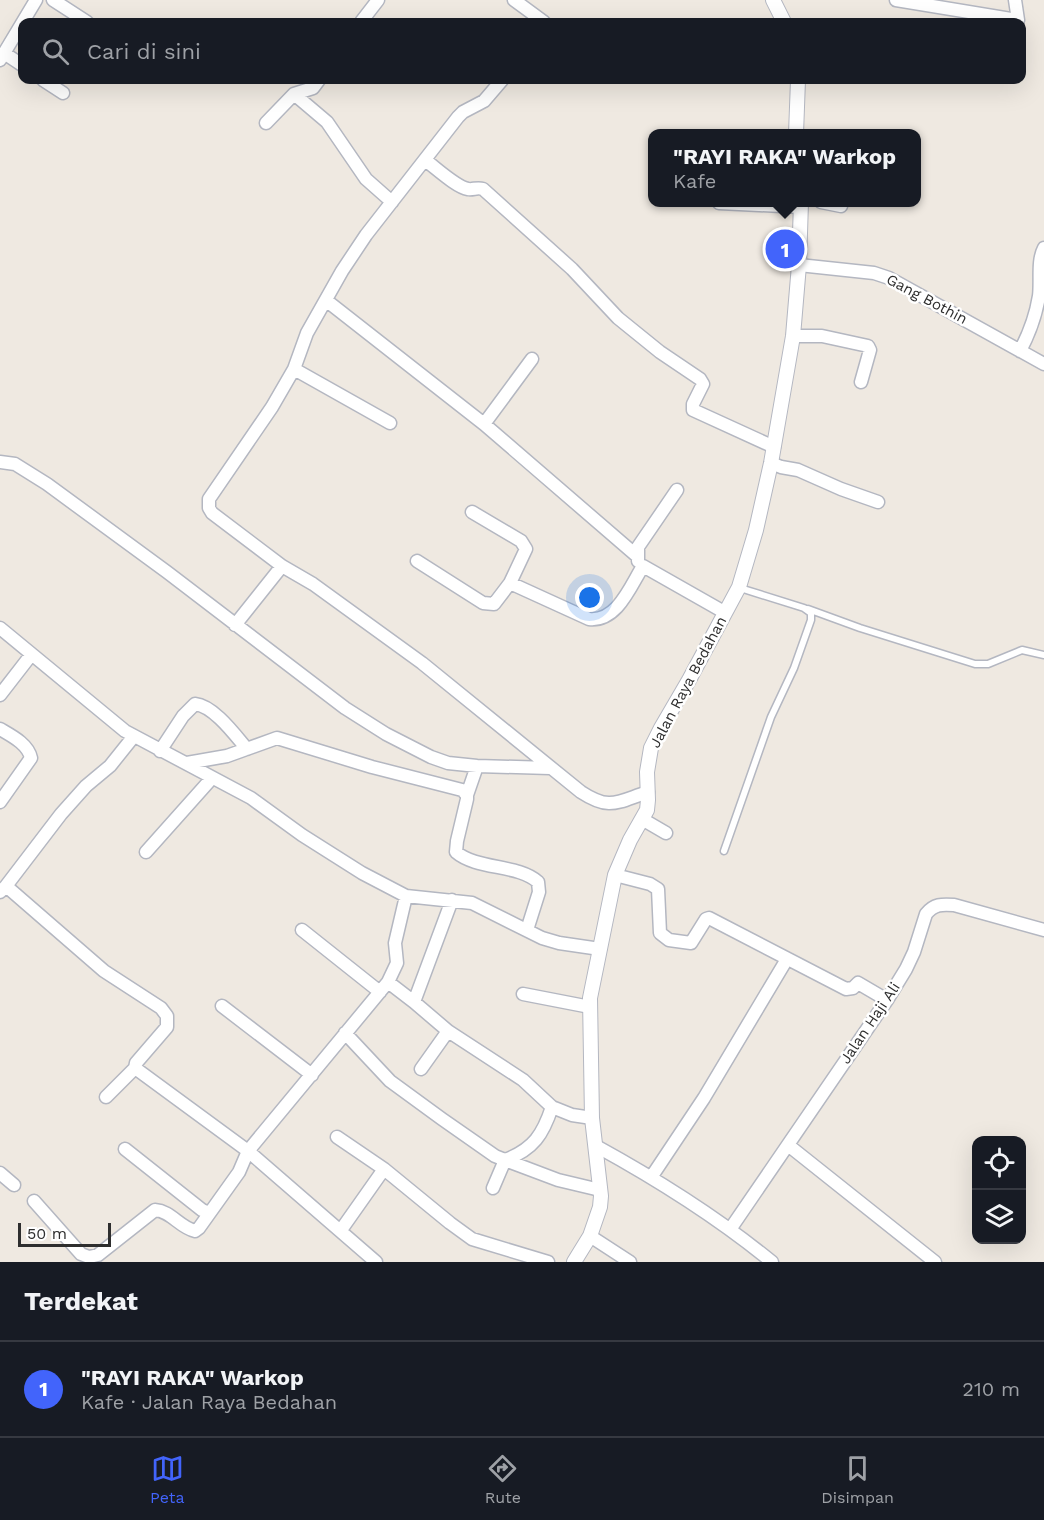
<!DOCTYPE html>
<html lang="id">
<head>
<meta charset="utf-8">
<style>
	body { margin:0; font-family:"Work Sans",sans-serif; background:#242831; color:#f1f3f6 }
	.controls { position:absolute; right:18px; bottom:18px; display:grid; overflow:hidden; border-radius:12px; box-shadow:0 6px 24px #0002 }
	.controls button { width:54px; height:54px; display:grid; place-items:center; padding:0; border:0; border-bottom:2px solid #363941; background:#171b24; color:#f1f3f6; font:30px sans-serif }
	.scale { position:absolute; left:18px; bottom:15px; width:93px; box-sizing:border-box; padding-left:6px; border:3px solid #2e2e2e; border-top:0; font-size:16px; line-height:21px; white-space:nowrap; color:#2e2e2e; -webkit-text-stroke:4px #fff; paint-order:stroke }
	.you { position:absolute; left:590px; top:598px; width:21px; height:21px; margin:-15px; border:4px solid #fff; border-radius:50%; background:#1a73e8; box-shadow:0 0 0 9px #1a73e833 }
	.badge { display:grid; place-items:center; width:39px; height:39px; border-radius:50%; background:#4264fb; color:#fff; font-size:20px; font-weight:700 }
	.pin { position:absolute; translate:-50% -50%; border:3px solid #fff; box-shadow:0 2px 6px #0006 }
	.popup { position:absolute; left:648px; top:129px; width:273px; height:78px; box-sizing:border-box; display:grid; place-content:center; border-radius:12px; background:#171b24; filter:drop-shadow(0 2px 4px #0005); font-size:20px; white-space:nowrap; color:#9ea1a6 }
	.popup b { font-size:22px; color:#f1f3f6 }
	.popup::after { content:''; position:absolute; left:50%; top:100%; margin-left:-12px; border:12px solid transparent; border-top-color:#171b24 }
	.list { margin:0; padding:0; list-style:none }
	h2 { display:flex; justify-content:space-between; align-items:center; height:78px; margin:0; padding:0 24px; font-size:26px }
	h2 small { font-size:20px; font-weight:400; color:#9ea1a6 }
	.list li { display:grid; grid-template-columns:39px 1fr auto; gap:18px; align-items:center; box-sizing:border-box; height:96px; padding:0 24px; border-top:2px solid #363941 }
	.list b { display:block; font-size:22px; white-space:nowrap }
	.list p { margin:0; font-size:20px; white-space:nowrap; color:#9ea1a6 }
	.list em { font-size:20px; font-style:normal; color:#9ea1a6 }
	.icon { flex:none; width:33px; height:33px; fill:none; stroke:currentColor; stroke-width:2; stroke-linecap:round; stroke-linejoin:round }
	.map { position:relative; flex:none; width:1044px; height:1262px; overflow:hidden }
	.search { position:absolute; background:#171b24; box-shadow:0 6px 24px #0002; left:18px; right:18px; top:18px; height:66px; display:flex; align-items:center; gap:15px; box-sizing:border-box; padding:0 21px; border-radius:12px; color:#9ea1a6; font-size:22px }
	.sheet { height:174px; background:#171b24 }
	nav { display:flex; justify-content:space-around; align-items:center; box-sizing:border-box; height:84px; border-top:2px solid #363941; background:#171b24; font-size:16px; color:#9ea1a6 }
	nav a { display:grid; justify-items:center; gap:3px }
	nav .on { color:#4264fb }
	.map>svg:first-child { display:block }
</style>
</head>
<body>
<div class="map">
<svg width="1044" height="1262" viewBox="0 0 1044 1262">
	<rect width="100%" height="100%" fill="#efe9e1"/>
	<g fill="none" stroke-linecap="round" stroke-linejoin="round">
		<defs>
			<path id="service" d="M808 609 860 628 975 664H988L1022 650 1044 655
				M724 851 771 717 794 668 811 620V613L804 608 740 588"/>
			<path id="minor" d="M53 0 87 22
				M514 0 544 22
				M896 0 1018 20 1015 0
				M361 22 378 0
				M4 53 22 65
				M0 60 36 0
				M43 80 63 93
				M502 80 484 101 463 112 458 117 366 235 342 271 307 333 294 369 272 407 209 499V508L212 513 282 566 313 584 422 663 581 792C610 811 617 802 648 792
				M294 94 327 122 366 179 392 202
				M266 123 294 94 313 88 319 80
				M425 160C435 167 456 187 468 189 473 190 477 187 483 189L572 269 618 318 660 352 700 379 703 384 693 404V410L774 447
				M821 202 841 206
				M719 203 801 207
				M799 265 874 273 889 278 1044 364
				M327 301 484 424 637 556
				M793 336H822L868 346 870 350 861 382
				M1020 351C1029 334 1036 315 1039 296 1041 281 1037 261 1044 248
				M294 369 390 423
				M484 424 532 359
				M0 462 15 464 47 484 167 572 345 708 386 734 431 757 448 763 477 766 550 768
				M771 463 781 467 798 470 841 489 878 502
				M472 512 521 541 526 549 510 583
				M417 561 483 603 494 604 510 583 589 619C617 622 630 587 643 566L724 612
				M638 561V547L677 490
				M235 625 282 566
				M0 628 125 731 251 798 302 835 362 873 406 896 472 903 542 938 559 943 600 949
				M0 695 31 655
				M0 729C12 736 28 744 31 758L0 802
				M160 751 183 716 195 704C214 706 235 735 247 749
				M187 763 227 756 277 738 372 767 462 790 467 795V799L457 841 456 852C477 870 518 864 538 882L539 892 527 930
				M467 795 477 766
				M642 819 666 833
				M146 852 212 778
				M615 875 650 884 658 889 660 933 669 940 691 943 706 919 709 918 846 989 853 988 858 983 887 1000
				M6 886 61 814 86 786 110 766 134 736
				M0 892 6 886 104 971 161 1008 167 1016V1027L136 1063 135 1068 248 1151 376 1262
				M302 930 380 992
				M388 982 414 1002 448 1031 523 1080 552 1107 572 1115 592 1118
				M523 994 590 1007
				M414 1002 452 900
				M222 1006 312 1075
				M345 1033 390 1081 442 1119 495 1156 505 1160C534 1149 543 1134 552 1107
				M421 1069 448 1031
				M106 1097 135 1068
				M337 1137 384 1169 450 1223 472 1239 548 1262
				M788 1145 935 1262
				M596 1146C658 1180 717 1217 772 1262
				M125 1149 202 1210 207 1212 211 1211
				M0 1173 14 1185
				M652 1176 704 1098 787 959
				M493 1188 505 1160 558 1180 600 1190
				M34 1201 81 1254 89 1257 98 1255 155 1210C171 1211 179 1227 195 1231L199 1228 239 1172 248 1151 388 982 397 963 395 943 406 896
				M731 1228 887 1000 906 969 914 952 926 914C934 904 942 904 954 905L1044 930
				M341 1230 384 1169
				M590 1236 630 1262"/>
			<path id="tertiary" d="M773 0 784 22
				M796 134 798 80
				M574 1262 590 1236 600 1207 601 1196 592 1118 590 998 615 875 630 840 647 810 648 800 647 772 651 748 661 728 689 680 739 587 756 530 771 463 793 336 799 265 801 202"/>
		</defs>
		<use href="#service" stroke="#b4b7c1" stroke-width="9"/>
		<use href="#minor" stroke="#b4b7c1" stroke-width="15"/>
		<use href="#tertiary" stroke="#b4b7c1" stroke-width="16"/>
		<use href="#service" stroke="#fff" stroke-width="6"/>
		<use href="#minor" stroke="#fff" stroke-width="12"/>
		<use href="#tertiary" stroke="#fff" stroke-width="14"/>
	</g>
	<g text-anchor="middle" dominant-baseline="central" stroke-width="5" stroke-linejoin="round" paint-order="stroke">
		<g font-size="15" fill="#2e2e2e" stroke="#fff">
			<text transform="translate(927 299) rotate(28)">Gang Bothin</text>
			<text transform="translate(688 682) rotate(-62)">Jalan Raya Bedahan</text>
			<text transform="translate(870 1023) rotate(-56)">Jalan Haji Ali</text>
		</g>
	</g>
</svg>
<div class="controls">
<button><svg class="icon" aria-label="locate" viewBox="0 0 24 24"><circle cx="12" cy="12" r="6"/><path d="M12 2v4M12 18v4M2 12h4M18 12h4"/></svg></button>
<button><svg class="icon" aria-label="layers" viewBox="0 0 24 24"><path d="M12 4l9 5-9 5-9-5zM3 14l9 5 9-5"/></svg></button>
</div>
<div class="scale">50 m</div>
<div class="you"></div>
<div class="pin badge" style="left:785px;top:249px">1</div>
<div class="popup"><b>&quot;RAYI RAKA&quot; Warkop</b>Kafe</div>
<div class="search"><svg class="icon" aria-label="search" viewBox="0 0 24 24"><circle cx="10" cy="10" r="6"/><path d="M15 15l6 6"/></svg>Cari di sini</div>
</div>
<section class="sheet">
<h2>Terdekat<small></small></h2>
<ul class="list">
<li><span class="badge">1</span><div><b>&quot;RAYI RAKA&quot; Warkop</b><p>Kafe · Jalan Raya Bedahan</p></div><em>210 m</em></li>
</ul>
</section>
<nav>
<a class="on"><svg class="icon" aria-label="map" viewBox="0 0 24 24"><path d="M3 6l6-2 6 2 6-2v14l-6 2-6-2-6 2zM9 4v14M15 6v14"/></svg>Peta</a>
<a><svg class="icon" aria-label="directions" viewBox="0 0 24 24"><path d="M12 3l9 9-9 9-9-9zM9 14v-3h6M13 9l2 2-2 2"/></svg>Rute</a>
<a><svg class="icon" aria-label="saved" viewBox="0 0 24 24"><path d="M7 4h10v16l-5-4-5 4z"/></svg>Disimpan</a>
</nav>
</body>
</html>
